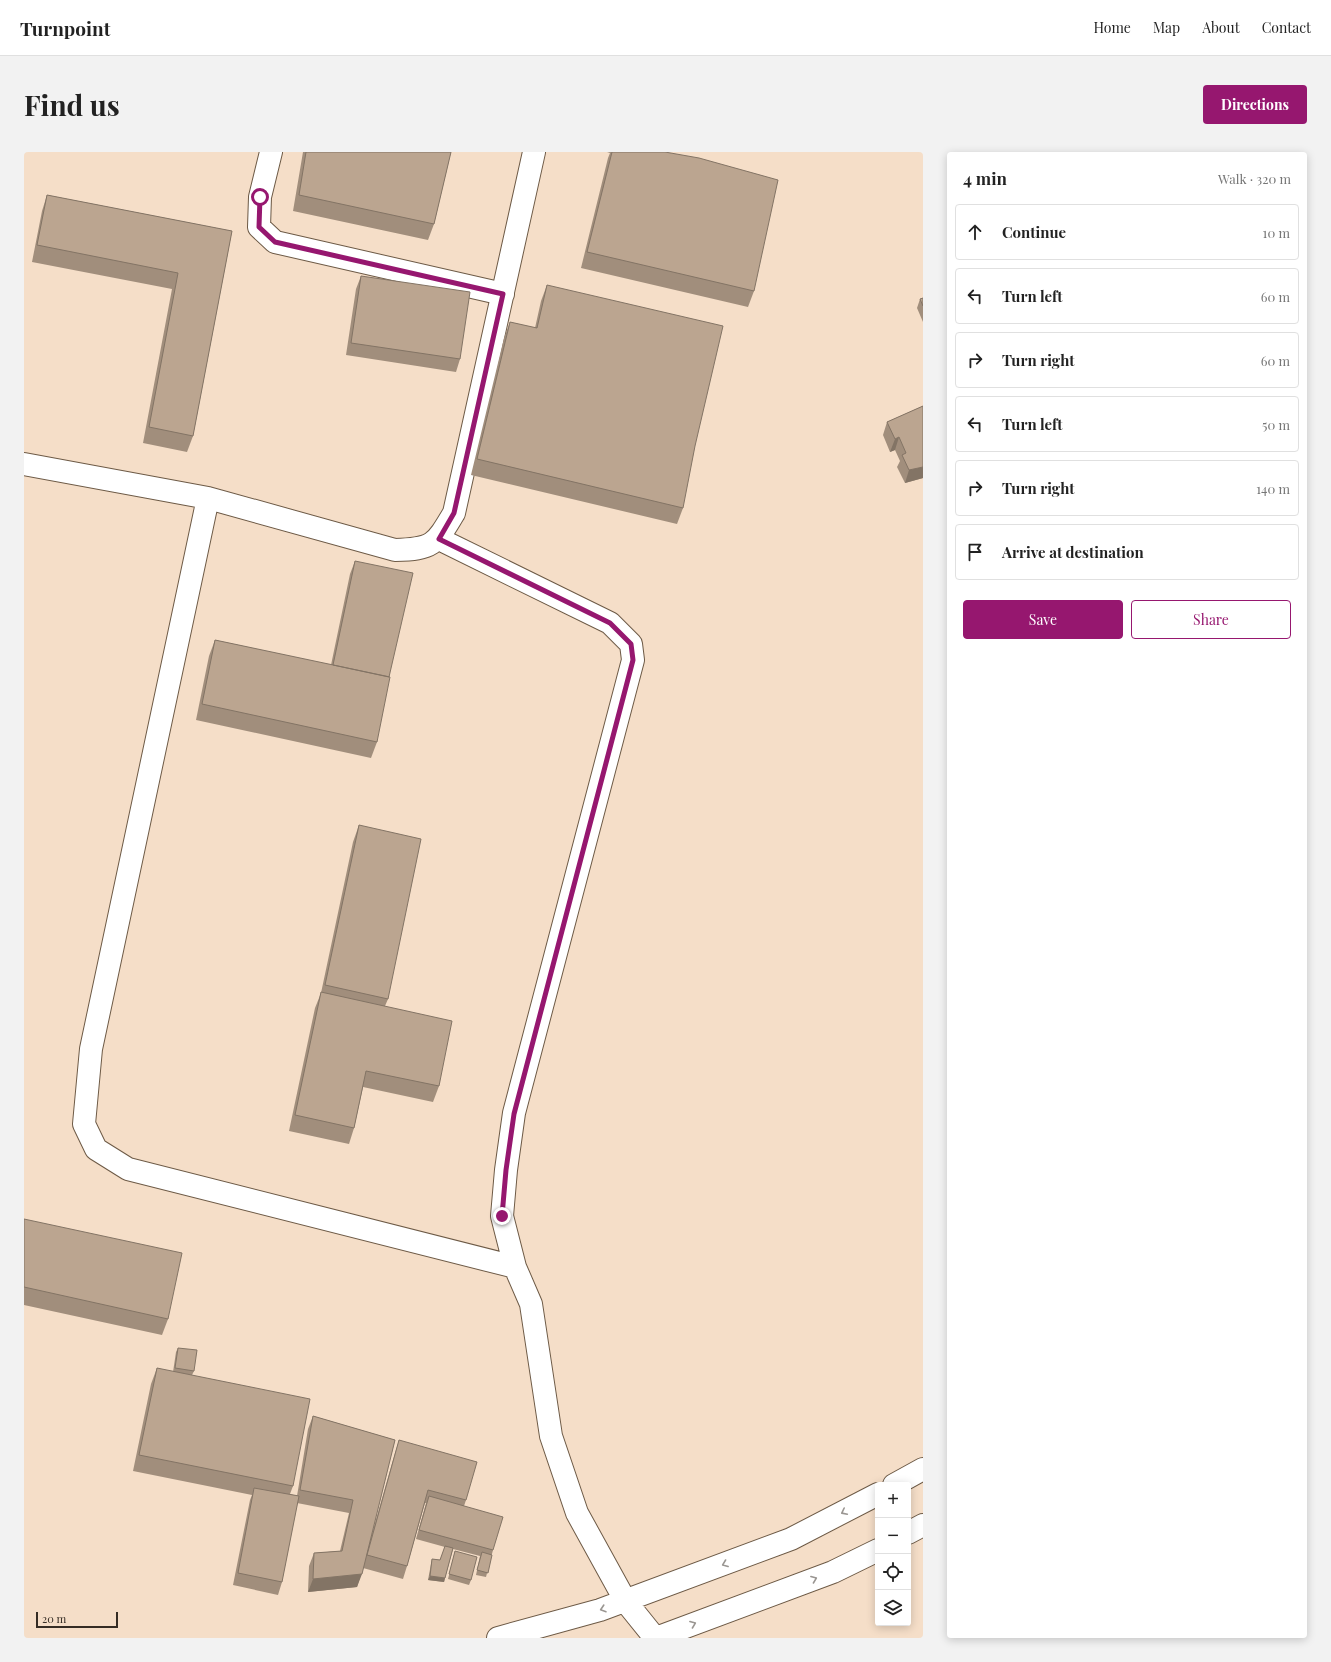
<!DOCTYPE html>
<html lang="en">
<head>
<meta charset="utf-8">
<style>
	body { margin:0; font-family:"Playfair Display",serif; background:#f2f2f2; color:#222 }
	.controls { position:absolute; right:12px; bottom:12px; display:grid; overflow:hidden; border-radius:4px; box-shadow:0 2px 10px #0003 }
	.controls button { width:36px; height:36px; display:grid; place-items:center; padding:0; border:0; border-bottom:1px solid #e0e0e0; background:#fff; color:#222; font:20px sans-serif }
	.scale { position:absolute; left:12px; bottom:10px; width:82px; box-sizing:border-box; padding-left:4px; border:2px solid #352c24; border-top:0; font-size:11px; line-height:14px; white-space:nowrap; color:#352c24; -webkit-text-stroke:3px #f5dec8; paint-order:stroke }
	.stop { position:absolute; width:12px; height:12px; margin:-9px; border:3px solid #96176f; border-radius:50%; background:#fff }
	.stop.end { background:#96176f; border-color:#fff; box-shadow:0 1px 4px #0008 }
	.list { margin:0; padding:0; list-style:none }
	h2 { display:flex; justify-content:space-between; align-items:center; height:52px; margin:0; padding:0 16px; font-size:17px }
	h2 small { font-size:13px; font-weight:400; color:#767676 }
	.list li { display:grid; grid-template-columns:26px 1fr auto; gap:12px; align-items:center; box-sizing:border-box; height:56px; margin:0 8px 8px; padding:0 8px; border:1px solid #e0e0e0; border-radius:4px }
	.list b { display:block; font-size:15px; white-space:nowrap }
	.list em { font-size:13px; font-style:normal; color:#767676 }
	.actions { display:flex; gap:8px; padding:12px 16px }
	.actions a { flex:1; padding:9px 0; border:1px solid #96176f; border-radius:4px; text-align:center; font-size:14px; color:#96176f }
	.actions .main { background:#96176f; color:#fff }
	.icon { flex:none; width:22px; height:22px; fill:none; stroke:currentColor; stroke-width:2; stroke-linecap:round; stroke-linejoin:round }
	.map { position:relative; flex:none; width:899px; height:1486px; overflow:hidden; border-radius:4px }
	header { display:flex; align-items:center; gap:24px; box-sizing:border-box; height:56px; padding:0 20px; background:#fff; border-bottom:1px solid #e0e0e0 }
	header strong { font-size:19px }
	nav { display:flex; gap:22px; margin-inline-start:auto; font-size:14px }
	.intro { display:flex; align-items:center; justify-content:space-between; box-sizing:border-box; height:96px; padding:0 24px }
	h1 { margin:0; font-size:28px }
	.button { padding:10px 18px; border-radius:4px; background:#96176f; color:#fff; font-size:14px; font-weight:700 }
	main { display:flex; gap:24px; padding:0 24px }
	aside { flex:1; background:#fff; border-radius:4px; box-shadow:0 2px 10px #0003 }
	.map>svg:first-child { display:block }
</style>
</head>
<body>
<header>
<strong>Turnpoint</strong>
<nav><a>Home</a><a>Map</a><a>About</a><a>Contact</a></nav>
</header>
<div class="intro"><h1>Find us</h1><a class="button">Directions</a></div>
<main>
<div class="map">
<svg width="899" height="1486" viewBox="0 0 899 1486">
	<rect width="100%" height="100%" fill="#f5dec8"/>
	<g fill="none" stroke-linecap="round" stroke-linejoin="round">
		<defs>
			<path id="minor" d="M247 0 236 45 235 75 251 90 479 142
				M0 312 184 346 371 398C409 397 411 393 430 361L510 0
				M184 346 67 897 60 972 72 997 104 1017 491 1115
				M415 387 586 471 607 492 609 508 490 961 482 1018 478 1064 491 1115 507 1152 527 1284 553 1361 602 1450 631 1486
				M870 1333 899 1317
				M884 1381 899 1373
				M474 1486 576 1458 767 1387 854 1342
				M632 1486 809 1420 854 1398"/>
		</defs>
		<use href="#minor" stroke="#6d5a46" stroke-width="24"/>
		<use href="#minor" stroke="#fff" stroke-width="22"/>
	</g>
	<path fill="#a18e7c" d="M279 0H427L410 72 404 88 269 59Z
		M583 0H641L730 139 724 155 557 116 584 6 586 1Z
		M23 43 208 79 169 284 163 300 119 291 148 137 8 110 18 59Z
		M337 124 436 207 432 220 322 203 332 137Z
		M523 133 659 356 653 372 447 323 480 186 486 170 511 176 517 149Z
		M899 146V170L893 156 896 147Z
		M899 254V326L881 331 873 315 876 309 871 298 866 300 859 283 863 270Z
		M331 409 353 590 347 606 172 568 185 504 191 488 307 513 326 422Z
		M335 673 364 847 361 854 415 934 409 950 339 935 330 976 325 992 265 979 291 856 297 841 329 690Z
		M0 1067 144 1167 138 1183 0 1153Z
		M154 1196 170 1219 168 1223 160 1222 269 1334 266 1342 273 1344 284 1277 289 1264 371 1288 343 1399 371 1301 375 1288 442 1348 440 1354 469 1398 462 1425 452 1423 456 1404 429 1397 420 1430 404 1428 407 1412 408 1407 416 1408 421 1395 392 1387 402 1351H401L383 1414 379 1427 339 1416 333 1435 284 1440 285 1414 290 1401 316 1399 325 1361 273 1351 258 1430 254 1443 209 1433 226 1348 228 1343 109 1319 127 1232 133 1216 149 1220 152 1200Z
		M431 1399 447 1428 445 1433 424 1427Z"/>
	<path fill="#837465" d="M875 285 871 298 866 300 871 287Z
		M899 315V326L881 331 885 318Z
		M338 1422 333 1435 284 1440 289 1427Z
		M406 1424 421 1426 420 1430 404 1428Z"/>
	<path fill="#bba590" stroke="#837465" d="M282 0H427L410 72 275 43Z
		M588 0H641L675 6 754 28 730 139 563 100Z
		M23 43 208 79 169 284 125 275 154 121 13 93Z
		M337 124 446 140 436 207 327 191Z
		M523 133 699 174 671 294 659 356 453 307 486 170 513 176Z
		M899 146V154L896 147Z
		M899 254V315L885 318 878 303 882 301 875 285 871 287 863 270Z
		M331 409 389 421 365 525 309 513Z
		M191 488 366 525 353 590 178 552Z
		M335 673 397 687 364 847 301 833Z
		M297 840 428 869 415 934 342 919 330 976 271 963Z
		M0 1067 158 1101 144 1167 0 1135Z
		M154 1196 173 1198 170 1219 151 1216Z
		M133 1216 286 1247 269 1334 115 1303Z
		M289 1264 371 1288 338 1422 289 1427 290 1401 318 1399 329 1348 276 1338Z
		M375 1288 453 1310 442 1348 404 1338 383 1414 343 1403Z
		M230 1336 275 1344 258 1430 214 1421Z
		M405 1344 479 1365 469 1398 395 1378Z
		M421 1394 429 1396 421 1426 406 1424 408 1407 416 1408Z
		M431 1399 453 1405 447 1428 425 1422Z
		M458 1400 468 1403 464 1421 453 1418Z"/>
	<defs><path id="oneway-chevron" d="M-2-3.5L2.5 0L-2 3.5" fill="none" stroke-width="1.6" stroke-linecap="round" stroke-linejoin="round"/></defs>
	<g stroke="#9a9692">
		<use href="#oneway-chevron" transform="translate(820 1360) rotate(153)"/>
		<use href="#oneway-chevron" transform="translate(701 1412) rotate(159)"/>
		<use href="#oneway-chevron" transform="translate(790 1427) rotate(-21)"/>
		<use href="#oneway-chevron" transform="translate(579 1457) rotate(162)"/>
		<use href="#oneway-chevron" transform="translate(669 1472) rotate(-21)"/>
	</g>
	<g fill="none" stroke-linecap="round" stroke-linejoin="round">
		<path stroke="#96176f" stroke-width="5" d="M236 45 235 75 251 90 479 142 430 361 415 387 586 471 607 492 609 508 490 962 482 1018 478 1064"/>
	</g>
</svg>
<div class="controls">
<button>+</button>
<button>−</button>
<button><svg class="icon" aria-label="locate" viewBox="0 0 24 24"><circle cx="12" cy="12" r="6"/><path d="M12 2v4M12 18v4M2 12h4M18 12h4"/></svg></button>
<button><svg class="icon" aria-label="layers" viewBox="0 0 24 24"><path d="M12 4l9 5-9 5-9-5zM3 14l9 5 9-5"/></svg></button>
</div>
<div class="scale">20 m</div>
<div class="stop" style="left:236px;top:45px"></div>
<div class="stop end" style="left:478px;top:1064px"></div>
</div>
<aside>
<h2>4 min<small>Walk · 320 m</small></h2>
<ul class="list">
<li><svg class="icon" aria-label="ahead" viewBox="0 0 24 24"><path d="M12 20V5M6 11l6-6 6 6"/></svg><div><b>Continue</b></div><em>10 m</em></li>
<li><svg class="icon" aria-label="left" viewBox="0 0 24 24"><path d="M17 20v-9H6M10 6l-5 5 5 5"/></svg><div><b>Turn left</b></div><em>60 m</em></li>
<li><svg class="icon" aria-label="right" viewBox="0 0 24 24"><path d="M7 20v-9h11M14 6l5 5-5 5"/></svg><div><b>Turn right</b></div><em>60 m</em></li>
<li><svg class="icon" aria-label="left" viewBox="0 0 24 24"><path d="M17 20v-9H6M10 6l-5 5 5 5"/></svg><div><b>Turn left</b></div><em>50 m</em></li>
<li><svg class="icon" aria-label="right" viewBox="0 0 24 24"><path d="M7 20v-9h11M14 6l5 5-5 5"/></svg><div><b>Turn right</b></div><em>140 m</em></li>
<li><svg class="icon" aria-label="arrive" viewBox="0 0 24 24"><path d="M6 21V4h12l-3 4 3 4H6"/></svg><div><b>Arrive at destination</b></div></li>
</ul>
<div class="actions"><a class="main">Save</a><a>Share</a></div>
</aside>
</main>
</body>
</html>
